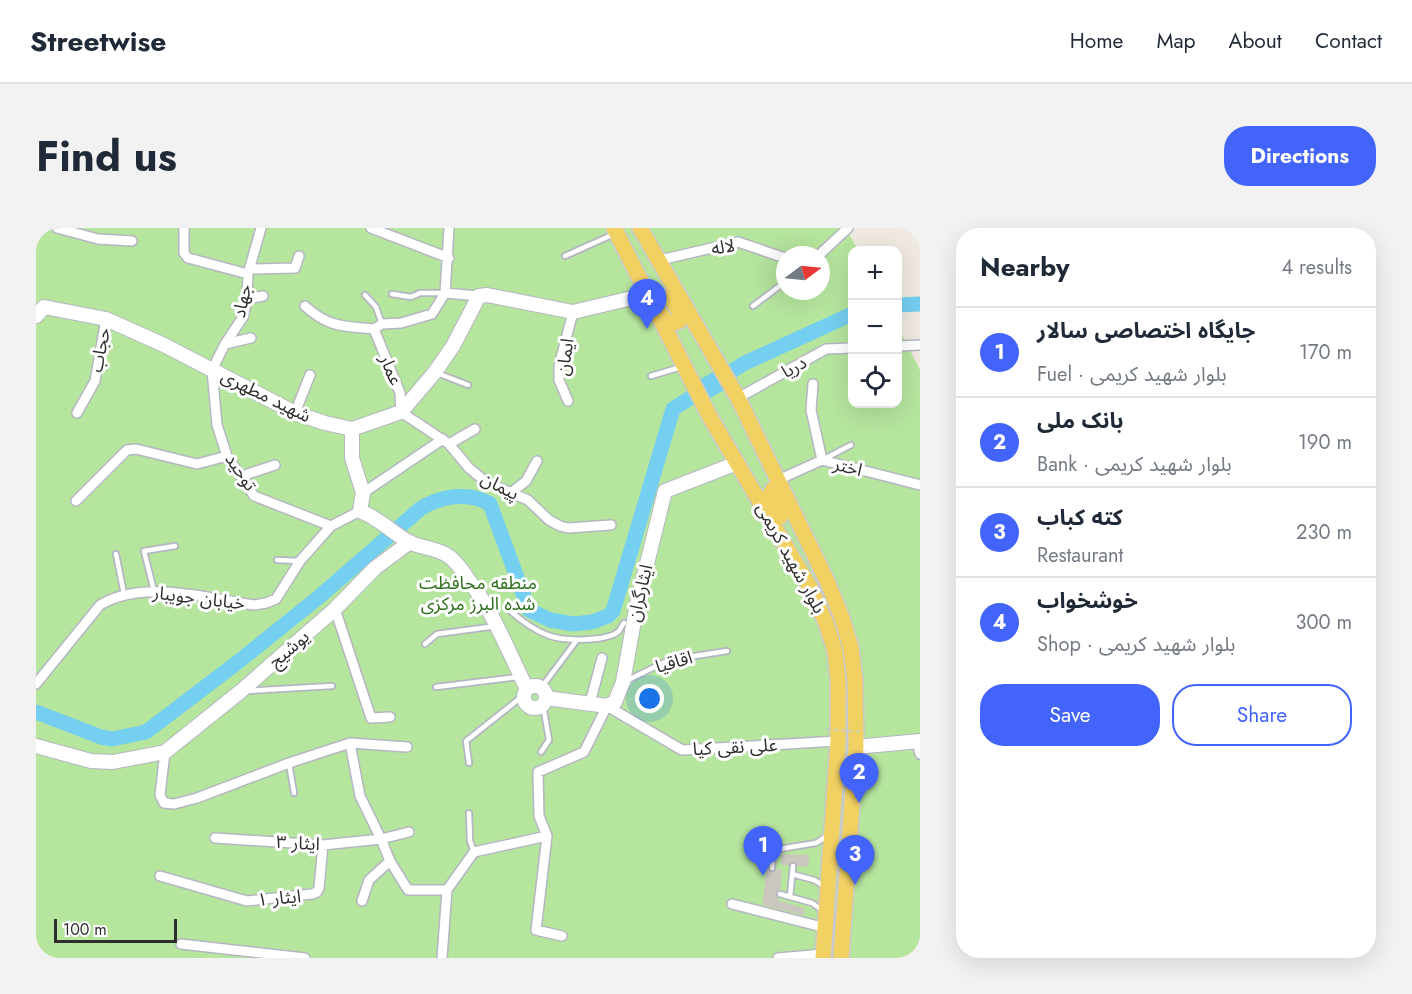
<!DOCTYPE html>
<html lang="en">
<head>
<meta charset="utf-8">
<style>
	body { margin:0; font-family:Jost,"Noto Sans Arabic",sans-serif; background:#f2f2f3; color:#1f2937 }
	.controls { position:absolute; right:18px; top:18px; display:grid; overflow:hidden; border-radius:12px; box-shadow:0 6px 24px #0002 }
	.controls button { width:54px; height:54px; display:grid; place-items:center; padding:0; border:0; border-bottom:2px solid #e0e1e3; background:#fff; color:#1f2937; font:30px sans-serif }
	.compass { position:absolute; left:740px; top:18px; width:54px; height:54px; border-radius:50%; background:#fff; box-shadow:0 6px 24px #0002; rotate:74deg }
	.scale { position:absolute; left:18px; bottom:15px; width:123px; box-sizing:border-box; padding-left:6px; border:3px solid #2e2e2e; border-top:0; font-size:16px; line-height:21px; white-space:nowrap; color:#2e2e2e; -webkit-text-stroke:4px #fff; paint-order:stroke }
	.you { position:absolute; left:614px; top:471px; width:21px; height:21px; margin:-15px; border:4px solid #fff; border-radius:50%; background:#1a73e8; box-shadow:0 0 0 9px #1a73e833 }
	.badge { display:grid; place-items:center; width:39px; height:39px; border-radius:50%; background:#4264fb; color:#fff; font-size:20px; font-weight:700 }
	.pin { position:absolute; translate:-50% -50px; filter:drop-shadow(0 2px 3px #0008) }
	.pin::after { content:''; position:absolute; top:32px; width:21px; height:18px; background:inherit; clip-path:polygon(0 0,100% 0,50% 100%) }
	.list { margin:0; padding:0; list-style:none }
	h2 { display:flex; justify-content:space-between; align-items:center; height:78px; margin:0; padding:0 24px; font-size:26px }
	h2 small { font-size:20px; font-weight:400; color:#747a83 }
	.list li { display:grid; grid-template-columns:39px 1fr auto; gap:18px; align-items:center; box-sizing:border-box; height:90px; padding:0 24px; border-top:2px solid #e0e1e3 }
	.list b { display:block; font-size:22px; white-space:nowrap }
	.list p { margin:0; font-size:20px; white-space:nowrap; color:#747a83 }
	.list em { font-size:20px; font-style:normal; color:#747a83 }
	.actions { display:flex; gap:12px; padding:18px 24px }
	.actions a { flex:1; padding:14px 0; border:2px solid #4264fb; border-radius:24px; text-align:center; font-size:21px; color:#4264fb }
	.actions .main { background:#4264fb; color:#fff }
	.icon { flex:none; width:33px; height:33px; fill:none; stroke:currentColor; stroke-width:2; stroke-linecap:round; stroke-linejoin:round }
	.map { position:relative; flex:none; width:884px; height:730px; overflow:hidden; border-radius:24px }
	header { display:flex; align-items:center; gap:36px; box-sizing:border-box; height:84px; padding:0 30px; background:#fff; border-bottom:2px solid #e0e1e3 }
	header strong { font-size:28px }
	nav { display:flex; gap:33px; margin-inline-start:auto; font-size:21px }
	.intro { display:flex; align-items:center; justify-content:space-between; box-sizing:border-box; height:144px; padding:0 36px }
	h1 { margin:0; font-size:42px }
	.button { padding:15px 27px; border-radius:24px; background:#4264fb; color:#fff; font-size:21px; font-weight:700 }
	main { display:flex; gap:36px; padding:0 36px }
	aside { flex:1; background:#fff; border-radius:24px; box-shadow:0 6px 24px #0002 }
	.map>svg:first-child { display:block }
</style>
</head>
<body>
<header>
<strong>Streetwise</strong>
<nav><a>Home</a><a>Map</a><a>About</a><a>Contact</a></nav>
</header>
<div class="intro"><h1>Find us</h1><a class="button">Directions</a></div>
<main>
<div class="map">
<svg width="884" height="730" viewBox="0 0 884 730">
	<rect width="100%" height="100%" fill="#efe9e1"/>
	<path fill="#b6e59e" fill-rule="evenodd" d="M0 0H810L822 22H816V176H862V99L884 142V730H0ZM749 27H785V63H749Z"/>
	<path fill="#75cff0" d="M679 143 690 161 671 172 661 153Z"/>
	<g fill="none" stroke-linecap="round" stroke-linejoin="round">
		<path stroke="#75cff0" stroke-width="15" d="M862 77 884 76
			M0 484 65 509 76 511 110 504 202 434 283 369 384 281C404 268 433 263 454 276L493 382 514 392 537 396 556 394 572 388 577 383 637 181 707 136 816 86"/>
	</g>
	<path fill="#cbc7bf" d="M745 626 773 627 772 638H761L757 634 753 637H745Z
		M730 639 735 644 740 641 746 642 744 662 740 665 743 673 768 680V687L727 677Z"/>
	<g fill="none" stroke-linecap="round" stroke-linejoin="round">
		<defs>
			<path id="lane" d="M529 28 578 6
				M356 66 375 69 384 65H409
				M329 67 340 79 346 96
				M717 78 749 54
				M401 145 432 157
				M615 148 645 139
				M788 231 815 217
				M80 326 88 366
				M241 332 264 333
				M118 363 108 323 139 318
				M471 380C483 391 499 403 514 408 529 413 571 414 583 403 585 400 586 397 588 395
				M389 416 401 406 460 398
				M590 453 633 432 691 423
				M400 459 482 449
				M505 460 541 412
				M211 463 296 458
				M505 524 513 512 507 477
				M253 535 258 565
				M433 535 430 513 488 467
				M433 585 434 613 438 624
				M736 640 737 622 780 615 791 608
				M756 646 778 652 790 659
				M744 666 776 675 786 682
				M754 669 757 638"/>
			<path id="street" d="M21 0 62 11 96 13
				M148 0V25L152 30 212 46
				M225 0 212 46 211 71 207 89 189 116 176 142 181 197 191 228 218 268 295 298
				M335 0 413 30
				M413 0 409 65 443 68
				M783 27 812 0
				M624 32 702 14 749 30
				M214 41 259 40 263 28
				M211 71 227 68
				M269 78C293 100 308 98 338 101L346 96 365 95 396 86 409 65
				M338 101 364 165 365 184 413 216 433 240 450 254 492 272 513 292 524 298 532 300 575 297
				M189 116 215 110
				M862 118 884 117
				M777 156 775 182 786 232
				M702 170 790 121 816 120
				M532 173 523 152V138L537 84
				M41 185 59 153 70 91
				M259 185 274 147
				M413 216 439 201
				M206 248 239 237
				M742 252 786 232 884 257
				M476 264 490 253 501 233
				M327 265 407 211
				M40 273 91 222 100 221 161 236 191 228
				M299 381 335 490 354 489
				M0 456 64 377C107 351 170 370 218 377L230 375 240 371 264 333 295 298 324 283
				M554 475 566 430
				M881 514 884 526
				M314 515 324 568 345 611 354 633 372 662H411L438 624 511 608
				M129 524 124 567 128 575 138 576 161 570 253 535 314 515 371 519
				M179 610 287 617 345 611 373 604
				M124 648 211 673 276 666 281 664 283 660 287 617
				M326 673 333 652 354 633
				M696 676 790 700
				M526 708 500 702 511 608 503 588 502 544 548 524 571 478 646 522 802 513
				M145 716 269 730
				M406 730 411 662
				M742 730 787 726"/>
			<path id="secondary" d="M0 88 8 79 70 91 128 117 259 185 289 195 316 201 365 184 399 144 417 118 443 68 451 67 537 84 596 70 612 64
				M316 201V230L327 265 324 283C342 290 355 303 371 313 385 321 401 319 414 329 421 335 427 343 432 351 458 385 472 423 491 461
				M488 469a11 11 0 1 1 22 0a11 11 0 1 1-22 0Z
				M510 470 571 478 579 474 587 454 601 376 629 263 701 235
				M0 518 55 533 77 534 129 524 205 463 299 381 339 340 374 314
				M820 519 884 513"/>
			<path id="primary" d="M578 0 674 189 775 361 790 395 799 423 802 452V513L787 730
				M604 0 702 170 792 355 806 390 815 420 819 452 820 519 805 730
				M624 84 631 95 635 96 643 93V84L635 69
				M744 289 734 266 737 261 743 260 749 268"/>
		</defs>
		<use href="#lane" stroke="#b4b7c1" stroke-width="8"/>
		<use href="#street" stroke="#b4b7c1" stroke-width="12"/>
		<use href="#secondary" stroke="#b4b7c1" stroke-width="16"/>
		<use href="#primary" stroke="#c9c9c9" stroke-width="18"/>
		<use href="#lane" stroke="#fff" stroke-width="4.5"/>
		<use href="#street" stroke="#fff" stroke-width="9"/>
		<use href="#secondary" stroke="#fff" stroke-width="14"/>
		<use href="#primary" stroke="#f2d163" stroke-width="15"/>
		<path stroke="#c9c9c9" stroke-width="1.5" stroke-dasharray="4.5 3" stroke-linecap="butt" d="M790 501 829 504"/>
	</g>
	<g text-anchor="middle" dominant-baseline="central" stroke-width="6" stroke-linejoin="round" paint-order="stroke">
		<g font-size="18" fill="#2e2e2e" stroke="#fff">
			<text transform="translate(687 19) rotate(-9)">لاله</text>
			<text transform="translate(206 73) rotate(-78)">جهاد</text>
			<text transform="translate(64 122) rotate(-79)">حجاب</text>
			<text transform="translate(529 129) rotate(-82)">ایمان</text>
			<text transform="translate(758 139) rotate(-29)">دریا</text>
			<text transform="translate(355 142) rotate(68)">عمار</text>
			<text transform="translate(230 168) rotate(26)">شهید مطهری</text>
			<text transform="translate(812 239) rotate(14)">اختر</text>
			<text transform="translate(205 244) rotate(56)">توحید</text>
			<text transform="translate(464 258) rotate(27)">پیمان</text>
			<text transform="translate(755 330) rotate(61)">بلوار شهید کریمی</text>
			<text transform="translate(604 365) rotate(-77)">ایثارگران</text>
			<text transform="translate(163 370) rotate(7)">خیابان جویبار</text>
			<text transform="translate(253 421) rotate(-41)">یوشیج</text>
			<text transform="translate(638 434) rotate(-16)">اقاقیا</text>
			<text transform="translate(699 519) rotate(-3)">علی نقی کیا</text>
			<text transform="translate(262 615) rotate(3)">ایثار ۳</text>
			<text transform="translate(243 670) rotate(-5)">ایثار ۱</text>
		</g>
		<g font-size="18" fill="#2c6e1b" stroke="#fff">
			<text x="442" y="355">منطقه محافظت<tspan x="442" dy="21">شده البرز مرکزی</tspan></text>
		</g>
	</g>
</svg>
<div class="controls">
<button>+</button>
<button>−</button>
<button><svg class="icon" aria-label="locate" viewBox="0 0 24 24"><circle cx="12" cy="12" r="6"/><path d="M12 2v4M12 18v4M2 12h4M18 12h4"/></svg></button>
</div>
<svg class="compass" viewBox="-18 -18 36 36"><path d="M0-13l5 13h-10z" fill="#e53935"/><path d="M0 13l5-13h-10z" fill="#747a83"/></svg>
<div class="scale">100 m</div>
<div class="you"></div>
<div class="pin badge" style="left:727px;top:648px">1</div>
<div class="pin badge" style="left:823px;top:575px">2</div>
<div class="pin badge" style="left:819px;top:657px">3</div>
<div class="pin badge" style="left:611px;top:101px">4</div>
</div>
<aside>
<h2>Nearby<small>4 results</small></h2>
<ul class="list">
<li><span class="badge">1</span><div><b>جایگاه اختصاصی سالار</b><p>Fuel · بلوار شهید کریمی</p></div><em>170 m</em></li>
<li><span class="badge">2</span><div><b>بانک ملی</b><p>Bank · بلوار شهید کریمی</p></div><em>190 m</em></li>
<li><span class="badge">3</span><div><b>کته کباب</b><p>Restaurant</p></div><em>230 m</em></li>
<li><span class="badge">4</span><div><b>خوشخواب</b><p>Shop · بلوار شهید کریمی</p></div><em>300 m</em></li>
</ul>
<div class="actions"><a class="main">Save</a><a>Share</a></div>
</aside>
</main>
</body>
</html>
